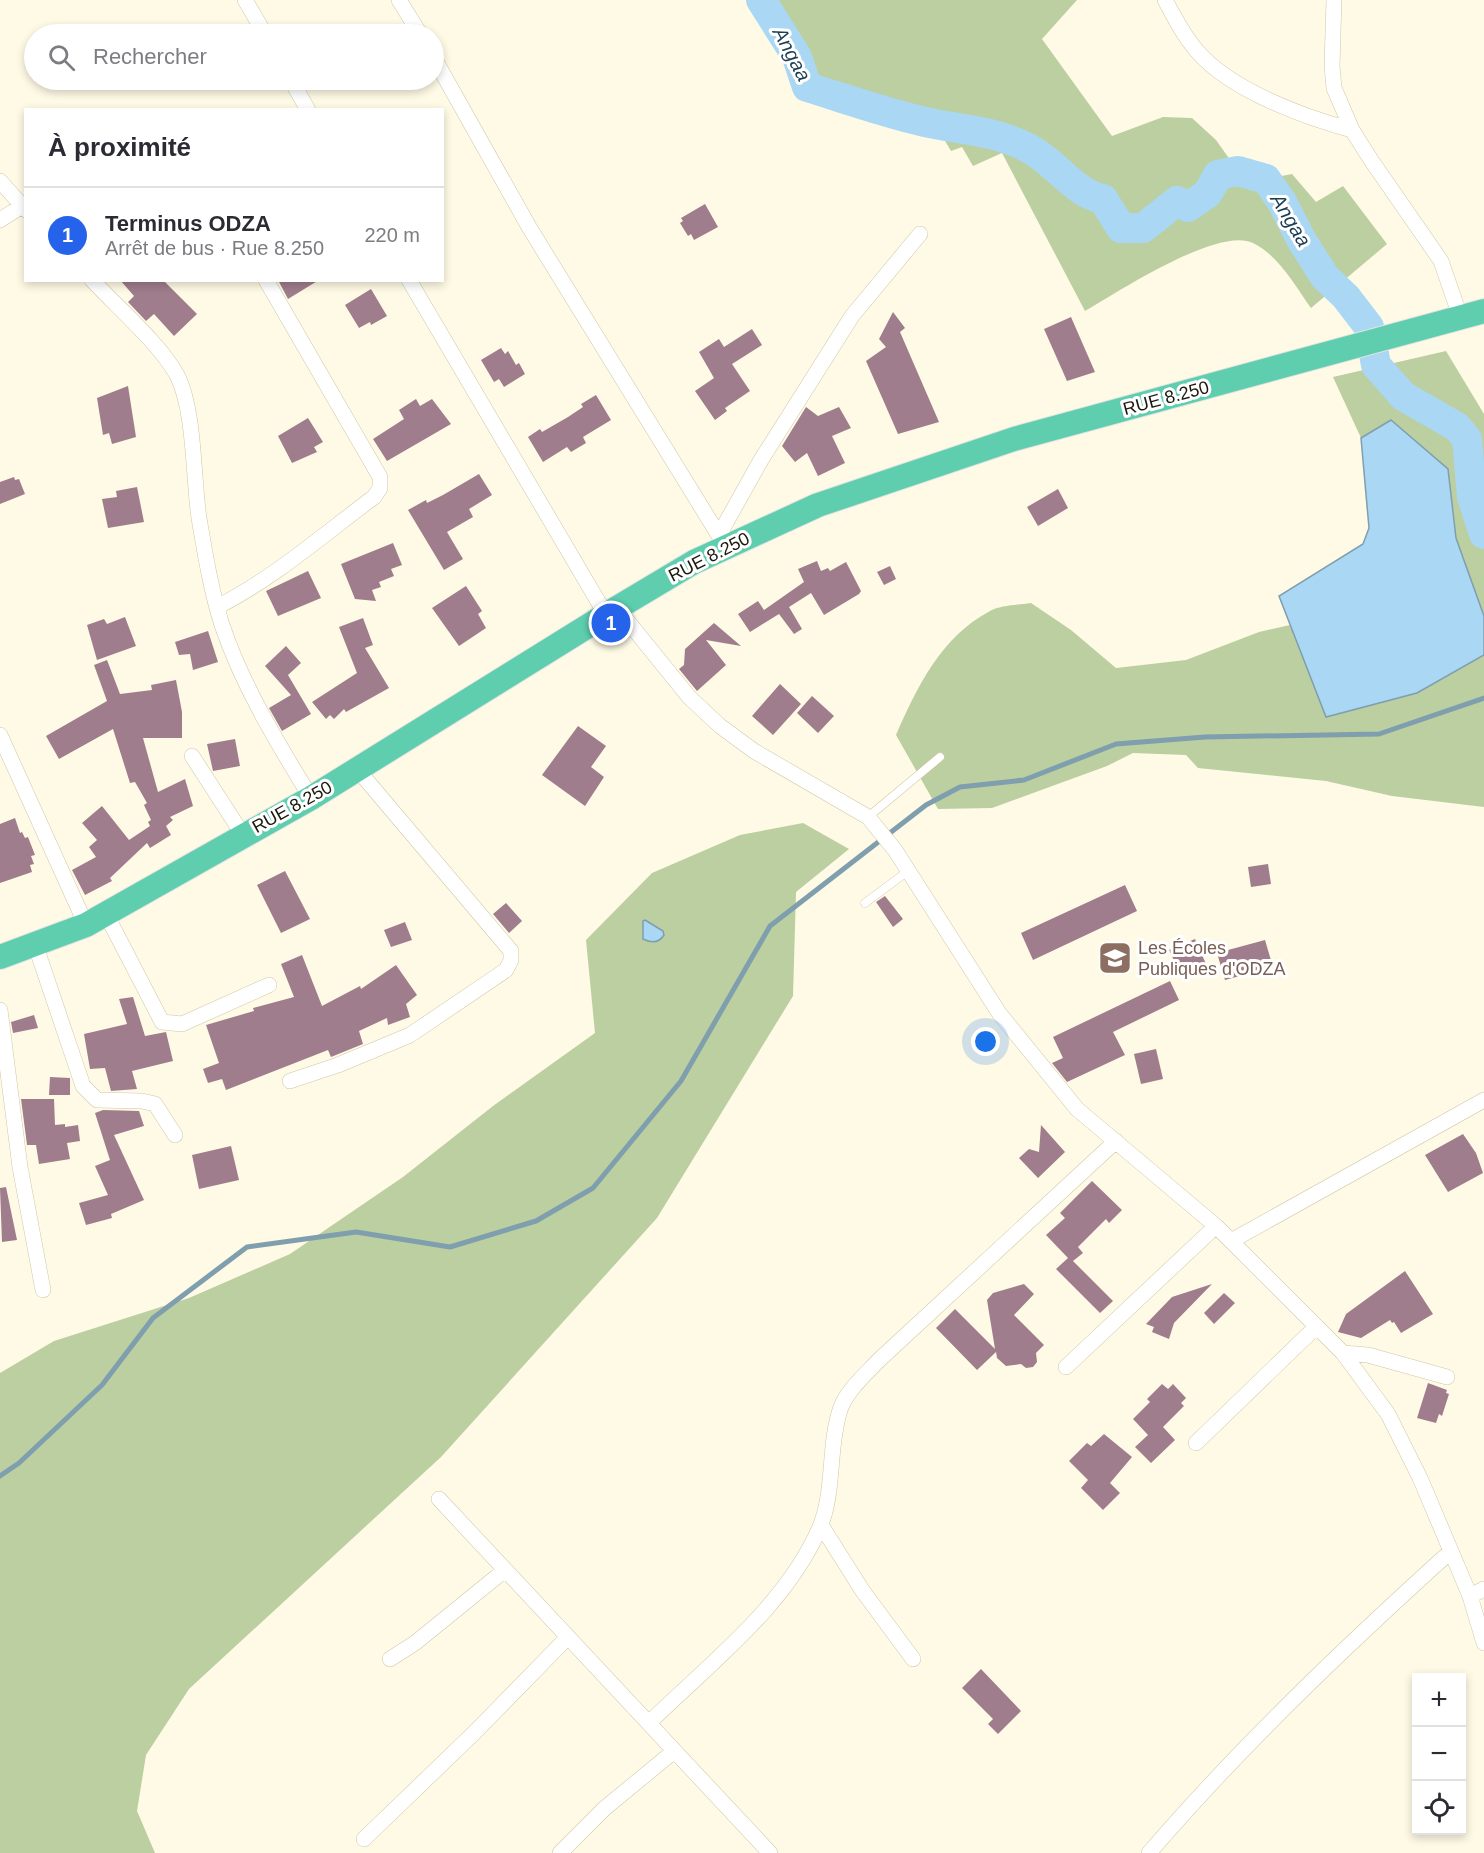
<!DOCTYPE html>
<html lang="fr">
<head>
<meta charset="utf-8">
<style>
	body { margin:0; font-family:Arial,sans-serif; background:#f2f2f3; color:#2b2b33 }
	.controls { position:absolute; right:18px; bottom:18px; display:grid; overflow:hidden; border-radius:0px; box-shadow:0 3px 9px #0003 }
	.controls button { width:54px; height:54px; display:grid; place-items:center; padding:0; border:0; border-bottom:2px solid #e1e1e2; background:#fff; color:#2b2b33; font:30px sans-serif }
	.you { position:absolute; left:986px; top:1042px; width:21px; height:21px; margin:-15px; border:4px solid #fff; border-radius:50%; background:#1a73e8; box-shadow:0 0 0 9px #1a73e833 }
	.badge { display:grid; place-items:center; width:39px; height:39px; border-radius:50%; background:#2563eb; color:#fff; font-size:20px; font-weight:700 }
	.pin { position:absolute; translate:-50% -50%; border:3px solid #fff; box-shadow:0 2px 6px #0006 }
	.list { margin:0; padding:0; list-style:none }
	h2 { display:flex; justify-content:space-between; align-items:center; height:78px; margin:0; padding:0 24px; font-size:26px }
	h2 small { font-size:20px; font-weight:400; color:#7c7c81 }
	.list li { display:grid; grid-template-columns:39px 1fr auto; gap:18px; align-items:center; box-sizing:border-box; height:96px; padding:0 24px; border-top:2px solid #e1e1e2 }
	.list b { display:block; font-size:22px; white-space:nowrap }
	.list p { margin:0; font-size:20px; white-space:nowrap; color:#7c7c81 }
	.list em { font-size:20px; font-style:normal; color:#7c7c81 }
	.icon { flex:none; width:33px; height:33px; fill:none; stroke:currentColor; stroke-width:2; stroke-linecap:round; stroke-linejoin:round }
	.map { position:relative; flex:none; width:1484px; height:1853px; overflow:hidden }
	.search { position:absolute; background:#fff; box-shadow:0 3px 9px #0003; left:24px; top:24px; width:420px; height:66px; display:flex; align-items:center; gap:15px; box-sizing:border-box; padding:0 21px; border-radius:33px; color:#7c7c81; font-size:22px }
	.panel { position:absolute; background:#fff; box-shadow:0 3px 9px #0003; left:24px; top:108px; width:420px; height:174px; border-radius:0px }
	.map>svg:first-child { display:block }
</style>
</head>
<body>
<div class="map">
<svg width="1484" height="1853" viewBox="0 0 1484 1853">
	<rect width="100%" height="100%" fill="#fefae5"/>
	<path fill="#bccfa0" d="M761 0H1077L1042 39 1112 136 1163 117 1192 118 1216 140 1238 171 1266 179 1292 174 1316 202 1343 186 1387 244 1311 308C1294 284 1279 256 1253 243 1218 226 1118 292 1085 311L1002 153 973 166 962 147 951 151 938 129 918 121 807 87 797 56Z
		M1446 351 1484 414V616L1456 538 1448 469 1391 420 1361 438 1333 377Z
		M1031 603 1071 630 1116 668 1186 660 1259 632 1290 625 1326 717 1417 693 1484 655V807L1392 796 1326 781 1198 768 1186 755 1133 753 1107 766 992 808 938 809 896 735C917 687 941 637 990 611 1001 605 1019 605 1031 603Z
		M803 823 849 849 796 892 793 996 657 1218 441 1457 189 1689 146 1755 137 1811 155 1853H0V1373L54 1341 189 1298 290 1254 403 1177 493 1106 595 1033 586 940 652 873 740 835Z"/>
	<path fill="#aad7f4" stroke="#7f9eae" stroke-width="1.5" d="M1391 420 1448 469 1456 538 1484 616V655L1417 693 1326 717 1279 596 1363 544 1369 528 1361 438Z
		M645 920 663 931 664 935C659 943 651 943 643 939V921Z"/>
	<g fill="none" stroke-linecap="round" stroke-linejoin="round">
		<path stroke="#7f9eae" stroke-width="5" d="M0 1476 19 1463 102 1385 153 1318 247 1247 356 1232 450 1247 536 1221 593 1188 681 1081 770 926 926 805 960 787 1024 780 1116 744 1205 737 1379 734 1484 698"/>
		<path stroke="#aad7f4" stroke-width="30" d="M761 0 797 57 807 87C843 98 880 111 917 120 954 130 993 129 1028 148 1056 162 1073 193 1103 199L1121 228H1143L1177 201 1188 207 1208 193 1218 175 1238 171 1266 179 1282 202 1302 241 1325 277 1346 297 1369 327 1376 365 1403 396 1457 427 1467 439 1472 497 1484 534"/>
	</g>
	<path fill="#9f7d8c" d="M705 204 718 227 694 240 691 234 688 236 680 223 683 221 681 218Z
		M120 280H163L197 314 174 336 154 314 146 321 128 302 134 296Z
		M278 280H319L288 299Z
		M371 289 387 316 371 325 370 322 359 328 345 305Z
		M893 312 905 328 900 332 939 422 898 434 866 361 886 347 879 339Z
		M1071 317 1095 372 1067 381 1044 329Z
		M752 329 762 345 732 364 750 391 725 408 727 411 715 420 695 391 714 378 699 352 719 339 724 347Z
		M501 348 505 354 508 351 516 365 519 363 525 374 504 387 499 379 494 382 481 360Z
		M128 386 136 437 112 444 109 433 103 435 97 398Z
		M596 395 611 420 583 437 586 443 571 452 567 447 543 462 528 437 540 429 542 432 568 417 583 407 581 404Z
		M416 399 420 406 432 399 451 424 387 461 373 439 404 419 399 410Z
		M806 407 818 416 839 407 851 428 832 436 845 463 818 476 807 453 795 462 782 446Z
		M308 418 323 442 314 447 317 452 292 463 278 436Z
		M479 474 492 495 469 509 473 517 447 532 463 559 444 570 408 510 426 500 427 503 443 495Z
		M14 477 15 480 19 479 25 494 0 504V482Z
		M137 487 144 522 108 528 102 499 117 497 116 491Z
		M1058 489 1068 508 1038 526 1027 507Z
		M393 543 402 565 391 569 394 576 379 582 381 587 372 590 376 601 355 599 341 564Z
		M817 561 821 571 828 568 830 571 846 562 861 591 859 594 824 615 811 593 789 607 802 629 794 634 779 614 750 632 738 614 758 601 764 610 804 582 798 569Z
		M890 566 896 579 884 585 877 572Z
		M308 571 321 598 278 616 266 591Z
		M466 586 482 611 478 614 486 628 459 646 432 608Z
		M125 617 136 646 97 660 87 625 104 619 107 624Z
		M363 618 373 645 365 648 389 688 346 712 344 709 334 719 330 715 326 719 312 702 357 673 339 627Z
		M714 623 741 646 706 640 726 665 697 691 679 669 684 665 685 649Z
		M208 631 218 662 193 670 190 654 179 655 175 642Z
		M286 646 301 663 288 675 311 714 282 731 269 708 291 695 265 666Z
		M107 660 120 694 152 690 151 685 176 680 182 712V738H143L158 792 185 779 193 806 170 817 173 820 166 826 171 835 150 848 147 843 110 878 112 881 85 895 72 870 96 857 89 847 97 840 82 823 102 806 129 840 150 826 148 822 151 820 144 805 147 803 135 782 130 783 113 729 59 759 46 736 107 701 94 665Z
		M780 684 801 704 773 735 752 716Z
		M812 696 834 716 818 733 797 713Z
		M578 726 606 746 591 767 604 777 585 806 542 775Z
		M235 739 240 766 213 771 207 744Z
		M15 818 20 833 22 832 25 838 28 837 35 855 31 856 34 864 30 865 32 872 0 883V824Z
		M1268 864 1271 884 1251 887 1248 867Z
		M285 871 310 919 281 933 257 885Z
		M1125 885 1137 911 1033 960 1021 933Z
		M885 896 903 919 893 927 876 902Z
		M506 903 522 921 509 933 493 914Z
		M405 922 412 940 391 947 384 930Z
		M1195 939 1206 964 1181 975 1169 950Z
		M1265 940 1273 967 1225 980 1217 953Z
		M302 955 322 1006 360 986 361 989 396 965 417 995 406 1004 410 1017 388 1025 387 1018 359 1031 363 1044 331 1057 328 1050 226 1090 222 1079 208 1083 203 1069 219 1063 206 1025 254 1011 253 1008 294 997 281 964Z
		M1170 981 1179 1000 1113 1032 1125 1055 1067 1082 1052 1063 1063 1058 1053 1037Z
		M133 997 145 1036 166 1032 173 1061 132 1071 137 1089 111 1091 105 1068 90 1069 84 1034 127 1024 119 999Z
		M34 1015 38 1028 13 1033 11 1022Z
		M1156 1049 1163 1079 1141 1084 1134 1054Z
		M50 1077 70 1078V1095H49Z
		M21 1099H54L55 1125 65 1124V1127L78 1125 80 1141 67 1143 70 1159 39 1164 36 1145H27Z
		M103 1110 139 1111 144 1126 114 1135 144 1200 111 1214 112 1218 86 1225 79 1203 108 1195 95 1166 110 1160 95 1113Z
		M1041 1125 1065 1152 1038 1178 1019 1158 1029 1149 1039 1152Z
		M1463 1134 1476 1153 1483 1173 1448 1192 1425 1155Z
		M231 1146 239 1180 199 1189 192 1155Z
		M1092 1181 1122 1210 1109 1223 1106 1219 1078 1247 1083 1253 1073 1261 1113 1301 1100 1313 1056 1269 1068 1258 1046 1235 1065 1218 1060 1213Z
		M6 1187 17 1240 2 1242 0 1188Z
		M1405 1271 1433 1314 1401 1333 1394 1322 1392 1323 1390 1320 1361 1338 1338 1332 1346 1314Z
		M1024 1284 1034 1294 1014 1315 1044 1345 1036 1353 1037 1362 1033 1367 1026 1368 1021 1364 1006 1366 997 1358 996 1352 977 1370 936 1328 955 1309 995 1349 987 1300 993 1293Z
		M1212 1284 1174 1323 1169 1339 1152 1332 1154 1327 1146 1324 1172 1297Z
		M1224 1293 1235 1303 1214 1324 1204 1313Z
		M1428 1383 1447 1390 1446 1393 1449 1394 1442 1416 1439 1414 1436 1423 1417 1418Z
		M1162 1384 1168 1389 1173 1384 1186 1398 1181 1403 1184 1406 1163 1427 1175 1440 1151 1463 1135 1447 1148 1435 1133 1419 1150 1402 1147 1399Z
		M1104 1434 1132 1457 1110 1483 1120 1493 1103 1510 1081 1488 1088 1480 1069 1461 1087 1443 1091 1446Z
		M981 1669 1021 1711 998 1734 988 1724 993 1719 962 1688Z"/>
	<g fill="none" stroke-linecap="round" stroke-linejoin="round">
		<defs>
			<path id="service" d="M868 817 940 757
				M865 903 908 871"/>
			<path id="minor" d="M245 0 265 34
				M399 0 420 34
				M1165 0C1174 17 1184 36 1197 51 1230 90 1304 117 1352 130
				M1334 0 1332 66 1334 88 1352 130 1371 160 1441 261 1461 319
				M434 58 529 227 726 547
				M291 80 308 110
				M0 181 26 210
				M0 220 22 206
				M92 280C117 307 160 344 177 375 195 410 193 478 199 518 205 553 211 591 222 625 243 687 277 742 311 798
				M409 280 606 615
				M719 535 761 460 852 316 920 234
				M217 607C274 578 323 535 374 497L380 488V477L266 280
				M617 608 689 697 720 726 754 751 868 817 895 850 999 1013 1077 1109 1216 1226 1343 1353 1388 1414 1420 1478 1470 1596 1484 1643
				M0 735 86 925
				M192 756 243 835
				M106 914 162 1022 182 1024 269 985
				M35 944 83 1086 97 1100 142 1101 155 1104 175 1135
				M0 1010 20 1167 43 1290
				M290 1081 338 1065 410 1035 506 970 511 960V951L357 769
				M1231 1241 1484 1100
				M1343 1353 1368 1355 1447 1377
				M1066 1367 1216 1226
				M1196 1443 1316 1327
				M439 1499 770 1853
				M821 1525 862 1590 913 1659
				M1470 1596 1484 1589
				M390 1659 415 1643 505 1570
				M650 1722C710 1663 786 1606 820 1527 835 1490 828 1447 840 1410 846 1391 866 1374 879 1360L1116 1141
				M364 1839 475 1732 567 1638
				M560 1853 605 1808 673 1752
				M1149 1853C1242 1745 1345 1647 1451 1551"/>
			<path id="trunk" d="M0 957 86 925 311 798 617 608 694 562 818 505 1014 439 1484 311"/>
		</defs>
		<use href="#service" stroke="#cfc7a6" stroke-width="9"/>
		<use href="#minor" stroke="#cfc7a6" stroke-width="16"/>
		<use href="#trunk" stroke="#e4e3e2" stroke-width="26"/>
		<use href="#service" stroke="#fff" stroke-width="8"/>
		<use href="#minor" stroke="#fff" stroke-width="15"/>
		<use href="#trunk" stroke="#5eceaf" stroke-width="24"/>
	</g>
	<defs>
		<symbol id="school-square" viewBox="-11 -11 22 22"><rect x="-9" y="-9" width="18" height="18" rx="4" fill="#8d6e63" stroke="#fff"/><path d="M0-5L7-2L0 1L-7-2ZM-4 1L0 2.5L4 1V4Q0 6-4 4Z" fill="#fff"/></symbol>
	</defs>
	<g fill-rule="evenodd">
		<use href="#school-square" x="1096" y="939" width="38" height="38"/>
	</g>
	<g text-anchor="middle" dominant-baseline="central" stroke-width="6" stroke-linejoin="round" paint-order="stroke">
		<g font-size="18" fill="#1b180c" stroke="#fff">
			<text transform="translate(1166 398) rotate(-15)">RUE 8.250</text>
			<text transform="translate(709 557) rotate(-27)">RUE 8.250</text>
			<text transform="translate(292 807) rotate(-29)">RUE 8.250</text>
		</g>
		<g font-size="18" fill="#785e54" stroke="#fff" text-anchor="start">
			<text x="1138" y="948">Les Écoles<tspan x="1138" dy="21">Publiques d'ODZA</tspan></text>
		</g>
		<g font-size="20" font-style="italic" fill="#1b3e52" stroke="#fff">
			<text transform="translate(792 54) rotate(62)">Angaa</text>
			<text transform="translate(1291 220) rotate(59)">Angaa</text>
		</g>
	</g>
</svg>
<div class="controls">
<button>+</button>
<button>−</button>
<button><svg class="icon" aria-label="locate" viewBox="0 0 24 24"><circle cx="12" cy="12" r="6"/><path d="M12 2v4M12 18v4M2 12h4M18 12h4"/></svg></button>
</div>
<div class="you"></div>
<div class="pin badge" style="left:611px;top:623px">1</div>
<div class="search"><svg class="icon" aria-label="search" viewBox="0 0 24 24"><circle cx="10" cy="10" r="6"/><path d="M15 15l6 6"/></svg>Rechercher</div>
<section class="panel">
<h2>À proximité<small></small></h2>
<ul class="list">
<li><span class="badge">1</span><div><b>Terminus ODZA</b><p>Arrêt de bus · Rue 8.250</p></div><em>220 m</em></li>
</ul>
</section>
</div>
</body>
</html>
